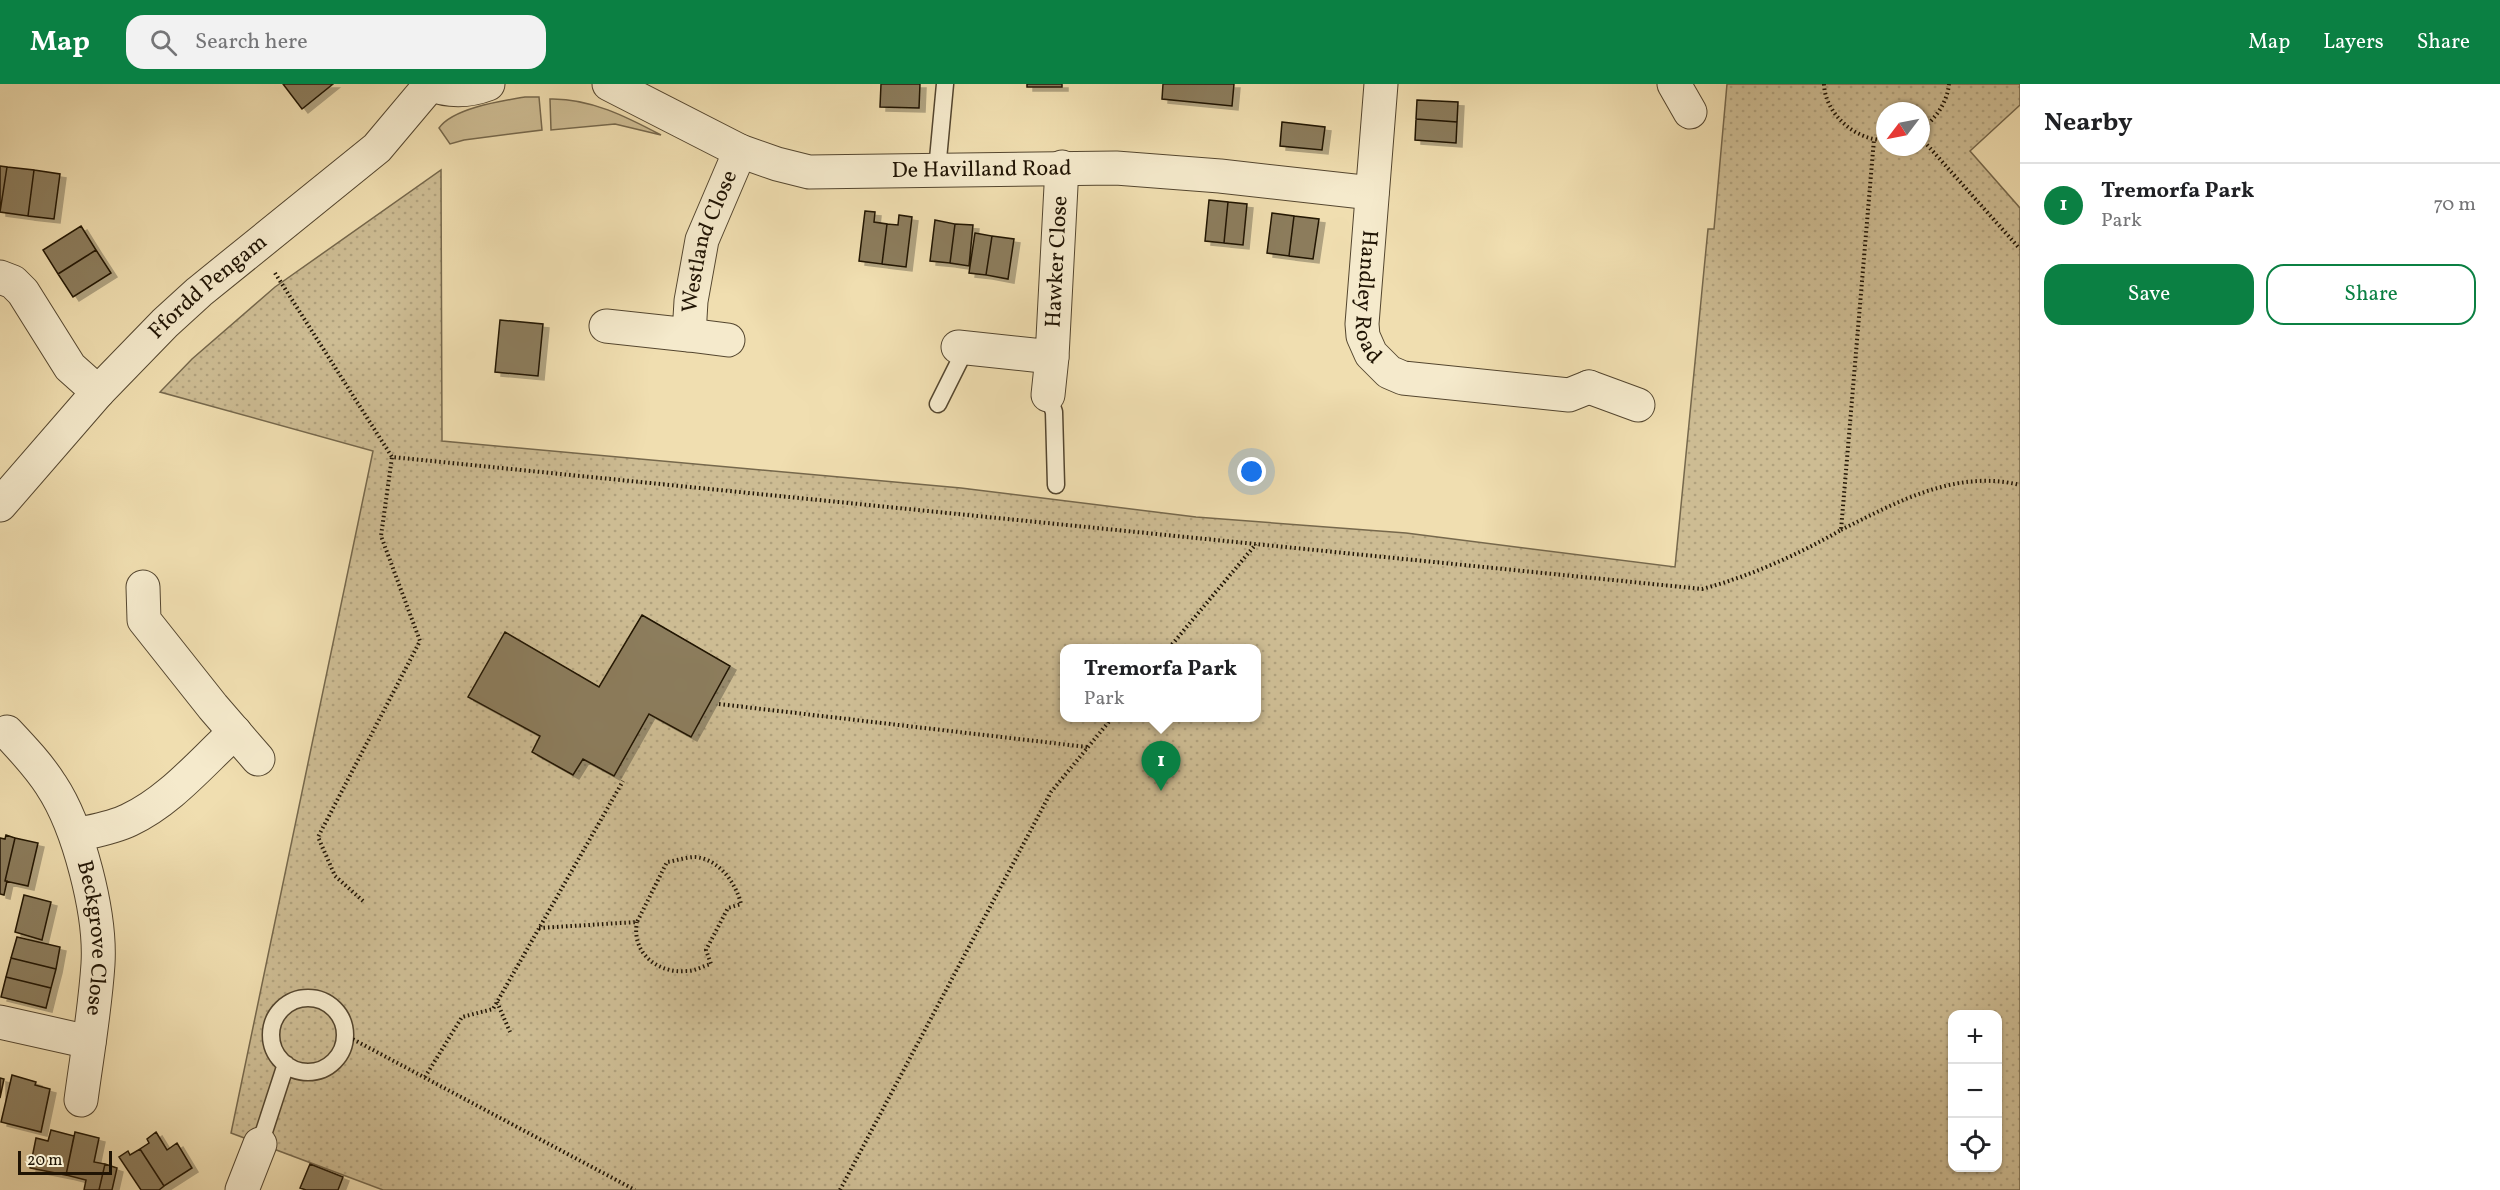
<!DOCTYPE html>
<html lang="en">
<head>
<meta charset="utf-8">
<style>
	body { margin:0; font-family:Vollkorn,serif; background:#f2f2f2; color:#202124 }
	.controls { position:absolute; right:18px; bottom:18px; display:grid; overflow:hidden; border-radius:12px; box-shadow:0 2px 4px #0004 }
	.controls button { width:54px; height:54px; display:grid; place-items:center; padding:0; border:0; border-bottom:2px solid #e0e0e0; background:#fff; color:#202124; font:30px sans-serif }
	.compass { position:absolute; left:1876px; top:18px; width:54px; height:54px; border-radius:50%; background:#fff; box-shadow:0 2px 4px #0004; rotate:238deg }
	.scale { position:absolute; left:18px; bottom:15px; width:94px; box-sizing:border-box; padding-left:6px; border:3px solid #201404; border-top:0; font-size:16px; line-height:21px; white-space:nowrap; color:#201404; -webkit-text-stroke:4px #f5eacc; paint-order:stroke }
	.you { position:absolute; left:1252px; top:388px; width:21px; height:21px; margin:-15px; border:4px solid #fff; border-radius:50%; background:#1a73e8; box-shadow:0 0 0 9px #1a73e833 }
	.badge { display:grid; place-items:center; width:39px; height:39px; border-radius:50%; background:#0b8043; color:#fff; font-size:20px; font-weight:700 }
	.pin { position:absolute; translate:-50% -50px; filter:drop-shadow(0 2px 3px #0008) }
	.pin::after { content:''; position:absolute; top:32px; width:21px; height:18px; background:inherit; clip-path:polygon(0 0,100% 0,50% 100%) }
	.popup { position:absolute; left:1060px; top:560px; width:201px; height:78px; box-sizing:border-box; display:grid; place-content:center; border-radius:12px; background:#fff; filter:drop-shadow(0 2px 4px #0005); font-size:20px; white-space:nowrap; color:#757577 }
	.popup b { font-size:22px; color:#202124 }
	.popup::after { content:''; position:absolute; left:50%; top:100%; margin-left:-12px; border:12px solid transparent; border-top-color:#fff }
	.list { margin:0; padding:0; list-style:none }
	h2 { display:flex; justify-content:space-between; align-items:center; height:78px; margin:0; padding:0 24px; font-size:26px }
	h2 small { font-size:20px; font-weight:400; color:#757577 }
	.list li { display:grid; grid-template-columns:39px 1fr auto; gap:18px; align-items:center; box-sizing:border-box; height:84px; padding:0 24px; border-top:2px solid #e0e0e0 }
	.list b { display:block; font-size:22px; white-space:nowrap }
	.list p { margin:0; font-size:20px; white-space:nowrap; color:#757577 }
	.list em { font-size:20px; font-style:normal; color:#757577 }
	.actions { display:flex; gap:12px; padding:18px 24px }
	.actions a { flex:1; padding:14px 0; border:2px solid #0b8043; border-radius:18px; text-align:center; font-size:21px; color:#0b8043 }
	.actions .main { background:#0b8043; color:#fff }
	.icon { flex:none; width:33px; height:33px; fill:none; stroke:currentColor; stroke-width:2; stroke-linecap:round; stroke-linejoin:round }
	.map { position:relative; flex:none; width:2020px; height:1106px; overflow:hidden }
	header { display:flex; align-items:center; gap:36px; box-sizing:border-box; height:84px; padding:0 30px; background:#0b8043; color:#fff }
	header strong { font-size:28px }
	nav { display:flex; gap:33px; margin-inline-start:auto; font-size:21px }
	.search { width:420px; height:54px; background:#f2f2f2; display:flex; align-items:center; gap:15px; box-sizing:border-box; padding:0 21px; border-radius:18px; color:#757577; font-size:22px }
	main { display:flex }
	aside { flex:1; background:#fff }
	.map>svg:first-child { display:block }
</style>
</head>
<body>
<header>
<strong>Map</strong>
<div class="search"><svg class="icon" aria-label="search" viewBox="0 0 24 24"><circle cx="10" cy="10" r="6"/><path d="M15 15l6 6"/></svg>Search here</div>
<nav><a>Map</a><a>Layers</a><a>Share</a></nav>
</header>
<main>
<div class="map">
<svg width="2020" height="1106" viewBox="0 0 2020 1106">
	<defs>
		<pattern id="park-dots" width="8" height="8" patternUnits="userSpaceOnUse" patternTransform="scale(1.5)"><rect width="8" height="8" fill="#cdbc93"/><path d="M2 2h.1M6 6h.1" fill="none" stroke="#b0a17d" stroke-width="1.8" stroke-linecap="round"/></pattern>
		<filter id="shadow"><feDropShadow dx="6" dy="4" stdDeviation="0" flood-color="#0004"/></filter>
	</defs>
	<rect width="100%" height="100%" fill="#f0deb0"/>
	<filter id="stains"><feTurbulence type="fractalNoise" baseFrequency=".00333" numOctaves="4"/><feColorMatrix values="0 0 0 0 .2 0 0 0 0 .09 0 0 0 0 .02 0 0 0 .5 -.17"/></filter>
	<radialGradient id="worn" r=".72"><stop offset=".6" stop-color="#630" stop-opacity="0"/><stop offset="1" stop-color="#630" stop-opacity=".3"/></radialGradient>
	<path fill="#cdbc93" stroke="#76684c" stroke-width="1.5" d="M525 13H539L542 46 464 56 450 60 439 44C453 24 501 17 525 13Z
		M550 15C590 14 627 33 661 51L615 40 551 46Z"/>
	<path fill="url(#park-dots)" stroke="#76684c" stroke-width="1.5" fill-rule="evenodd" d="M1727 0H2020V21L1970 67 2020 124V1106H383L231 1049 373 367 160 308 192 275 275 203 441 86 442 357 961 404 1196 433 1406 449 1675 483 1708 145H1714ZM1885 27H1921V63H1885ZM1065 564H1257V634H1065ZM1952 930H1998V1084H1952Z"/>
	<path fill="#8c7d5d" stroke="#201404" stroke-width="1.5" filter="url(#shadow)" d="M283 0H333L302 25Z
		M881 0H920L919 24 880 23Z
		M1027 0H1062V3H1027Z
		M1163 0H1234L1232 22 1162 15Z
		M1417 16 1458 18 1457 38 1416 35Z
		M1416 35 1457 38 1456 59 1415 56Z
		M1282 38 1325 43 1322 66 1280 62Z
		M0 82 7 83 0 128Z
		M7 83 34 86 28 132 0 128Z
		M34 86 60 90 54 135 28 132Z
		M1209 116 1228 118 1224 159 1205 157Z
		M1228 118 1247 120 1243 161 1224 159Z
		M865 127 875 128 874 138 887 140 882 180 859 177Z
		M1272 129 1294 132 1289 172 1267 169Z
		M899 131 912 133 906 183 882 180 887 140 898 141Z
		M1294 132 1319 135 1313 175 1289 172Z
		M935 136 955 140 950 179 930 177Z
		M955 140 973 141 969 182 950 179Z
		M81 142 96 166 58 190 43 166Z
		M975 149 992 152 986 191 969 189Z
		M992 152 1014 155 1008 195 986 191Z
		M96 166 111 189 73 213 58 190Z
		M500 236 543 240 538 292 495 288Z
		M642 531 730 582 691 653 649 630 614 692 583 675 573 691 532 668 540 652 468 613 505 548 599 603Z
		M6 751 15 754 5 797H7L4 811 0 810V754L5 755Z
		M15 754 38 759 28 802 5 797Z
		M24 811 51 818 42 856 15 848Z
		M17 853 60 863 56 885 11 874Z
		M11 874 56 885 51 904 6 893Z
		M6 893 51 904 46 924 1 913Z
		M12 991 36 998 35 1001 50 1005 41 1048 1 1038Z
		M0 994 4 995 0 1014Z
		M51 1046 74 1052 66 1091 30 1084 36 1054 48 1057Z
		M75 1048 99 1054 94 1078 105 1080 99 1106H84L86 1096 66 1091Z
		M156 1048 167 1066 177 1059 192 1084 164 1102 140 1065 149 1059 147 1055Z
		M140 1065 164 1102 159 1106H141L119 1073 128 1067 130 1071Z
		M105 1080 117 1084 112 1106H99Z
		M310 1080 343 1093 338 1106H306L300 1104Z"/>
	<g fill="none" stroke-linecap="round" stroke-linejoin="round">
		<defs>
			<path id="lane" d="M937 86 945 0
				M1048 311 1054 328 1056 401
				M938 320 966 264
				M271 951a37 37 0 1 1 74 0a37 37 0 1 1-74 0Z
				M260 1060 286 980"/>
			<g id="street">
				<path d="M429 0C449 8 467 8 488 0"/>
				<path id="s1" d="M609 0 740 67 777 80 809 88 1116 84 1220 92 1372 109"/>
				<path id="s2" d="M1381 0 1362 240 1363 252 1371 270 1389 288 1403 294 1569 311 1589 303"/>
				<path d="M1674 0 1690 28"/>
				<path d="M0 193 13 198 23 208 70 283 98 308"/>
				<path id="s3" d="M606 242 689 251 691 217 702 156 740 67"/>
				<path d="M689 251 728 256"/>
				<path id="s4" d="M958 263 1052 273 1062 83"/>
				<path d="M1589 303 1638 321"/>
				<path d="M1048 311 1052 273"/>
				<path id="s5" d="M0 421 98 308 165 239 199 208 377 64 430 1"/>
				<path d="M143 503 144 536 213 623 258 675"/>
				<path id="s6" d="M7 648C23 665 39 682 51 701 79 743 101 830 98 880 95 926 87 971 81 1016"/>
				<path d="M76 751C93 747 113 744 129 736 170 717 202 678 235 648"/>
				<path d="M0 938 89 958"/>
				<path d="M242 1106 260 1060"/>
			</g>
		</defs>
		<use href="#lane" stroke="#54462f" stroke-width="19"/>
		<use href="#street" stroke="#54462f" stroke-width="35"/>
		<path stroke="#201404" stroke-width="4" stroke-dasharray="1.5 3" stroke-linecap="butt" d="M1824 0C1825 30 1856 57 1885 56
			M1921 46C1936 34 1947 19 1949 0
			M1921 54 2020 165
			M275 189 392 373 1702 505C1751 492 1797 471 1841 446L1874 55
			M1841 446C1897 418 1956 385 2020 401
			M1169 564 1256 460
			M719 620 1087 663
			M363 817 335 792 318 753 420 557 381 452 392 373
			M539 844 637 838 667 778C675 777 686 773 695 773 719 775 736 799 741 820L728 824 706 866 711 880C703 882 695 887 687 887 658 890 631 869 637 838
			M497 918 510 948
			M345 951 635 1106
			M425 993 462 933 493 925 623 697
			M840 1106 1051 708 1112 634"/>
		<use href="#lane" stroke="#f5eacc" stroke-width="16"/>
		<use href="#street" stroke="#f5eacc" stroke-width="33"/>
	</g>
	<g text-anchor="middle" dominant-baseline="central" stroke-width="6" stroke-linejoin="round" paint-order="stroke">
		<g font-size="22" fill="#201404" stroke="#f5eacc">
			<text stroke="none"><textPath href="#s1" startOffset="392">De Havilland Road</textPath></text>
			<text stroke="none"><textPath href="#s3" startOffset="180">Westland Close</textPath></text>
			<text stroke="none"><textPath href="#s4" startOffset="190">Hawker Close</textPath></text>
			<text stroke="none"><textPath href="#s5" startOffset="302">Ffordd Pengam</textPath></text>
			<text stroke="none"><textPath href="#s2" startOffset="214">Handley Road</textPath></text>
			<text stroke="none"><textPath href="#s6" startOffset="230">Beckgrove Close</textPath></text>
		</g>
	</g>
	<rect width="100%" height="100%" filter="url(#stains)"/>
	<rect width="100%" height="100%" fill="url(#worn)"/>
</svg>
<div class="controls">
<button>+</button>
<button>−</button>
<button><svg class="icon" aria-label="locate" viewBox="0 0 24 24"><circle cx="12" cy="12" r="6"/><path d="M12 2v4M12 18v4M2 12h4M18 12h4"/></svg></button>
</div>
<svg class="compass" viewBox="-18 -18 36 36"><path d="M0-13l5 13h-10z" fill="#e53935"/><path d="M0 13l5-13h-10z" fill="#757577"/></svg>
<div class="scale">20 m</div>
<div class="you"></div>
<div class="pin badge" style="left:1161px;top:707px">1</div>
<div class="popup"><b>Tremorfa Park</b>Park</div>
</div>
<aside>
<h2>Nearby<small></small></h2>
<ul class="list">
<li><span class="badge">1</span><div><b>Tremorfa Park</b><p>Park</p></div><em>70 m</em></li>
</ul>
<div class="actions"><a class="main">Save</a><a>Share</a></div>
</aside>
</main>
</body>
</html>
